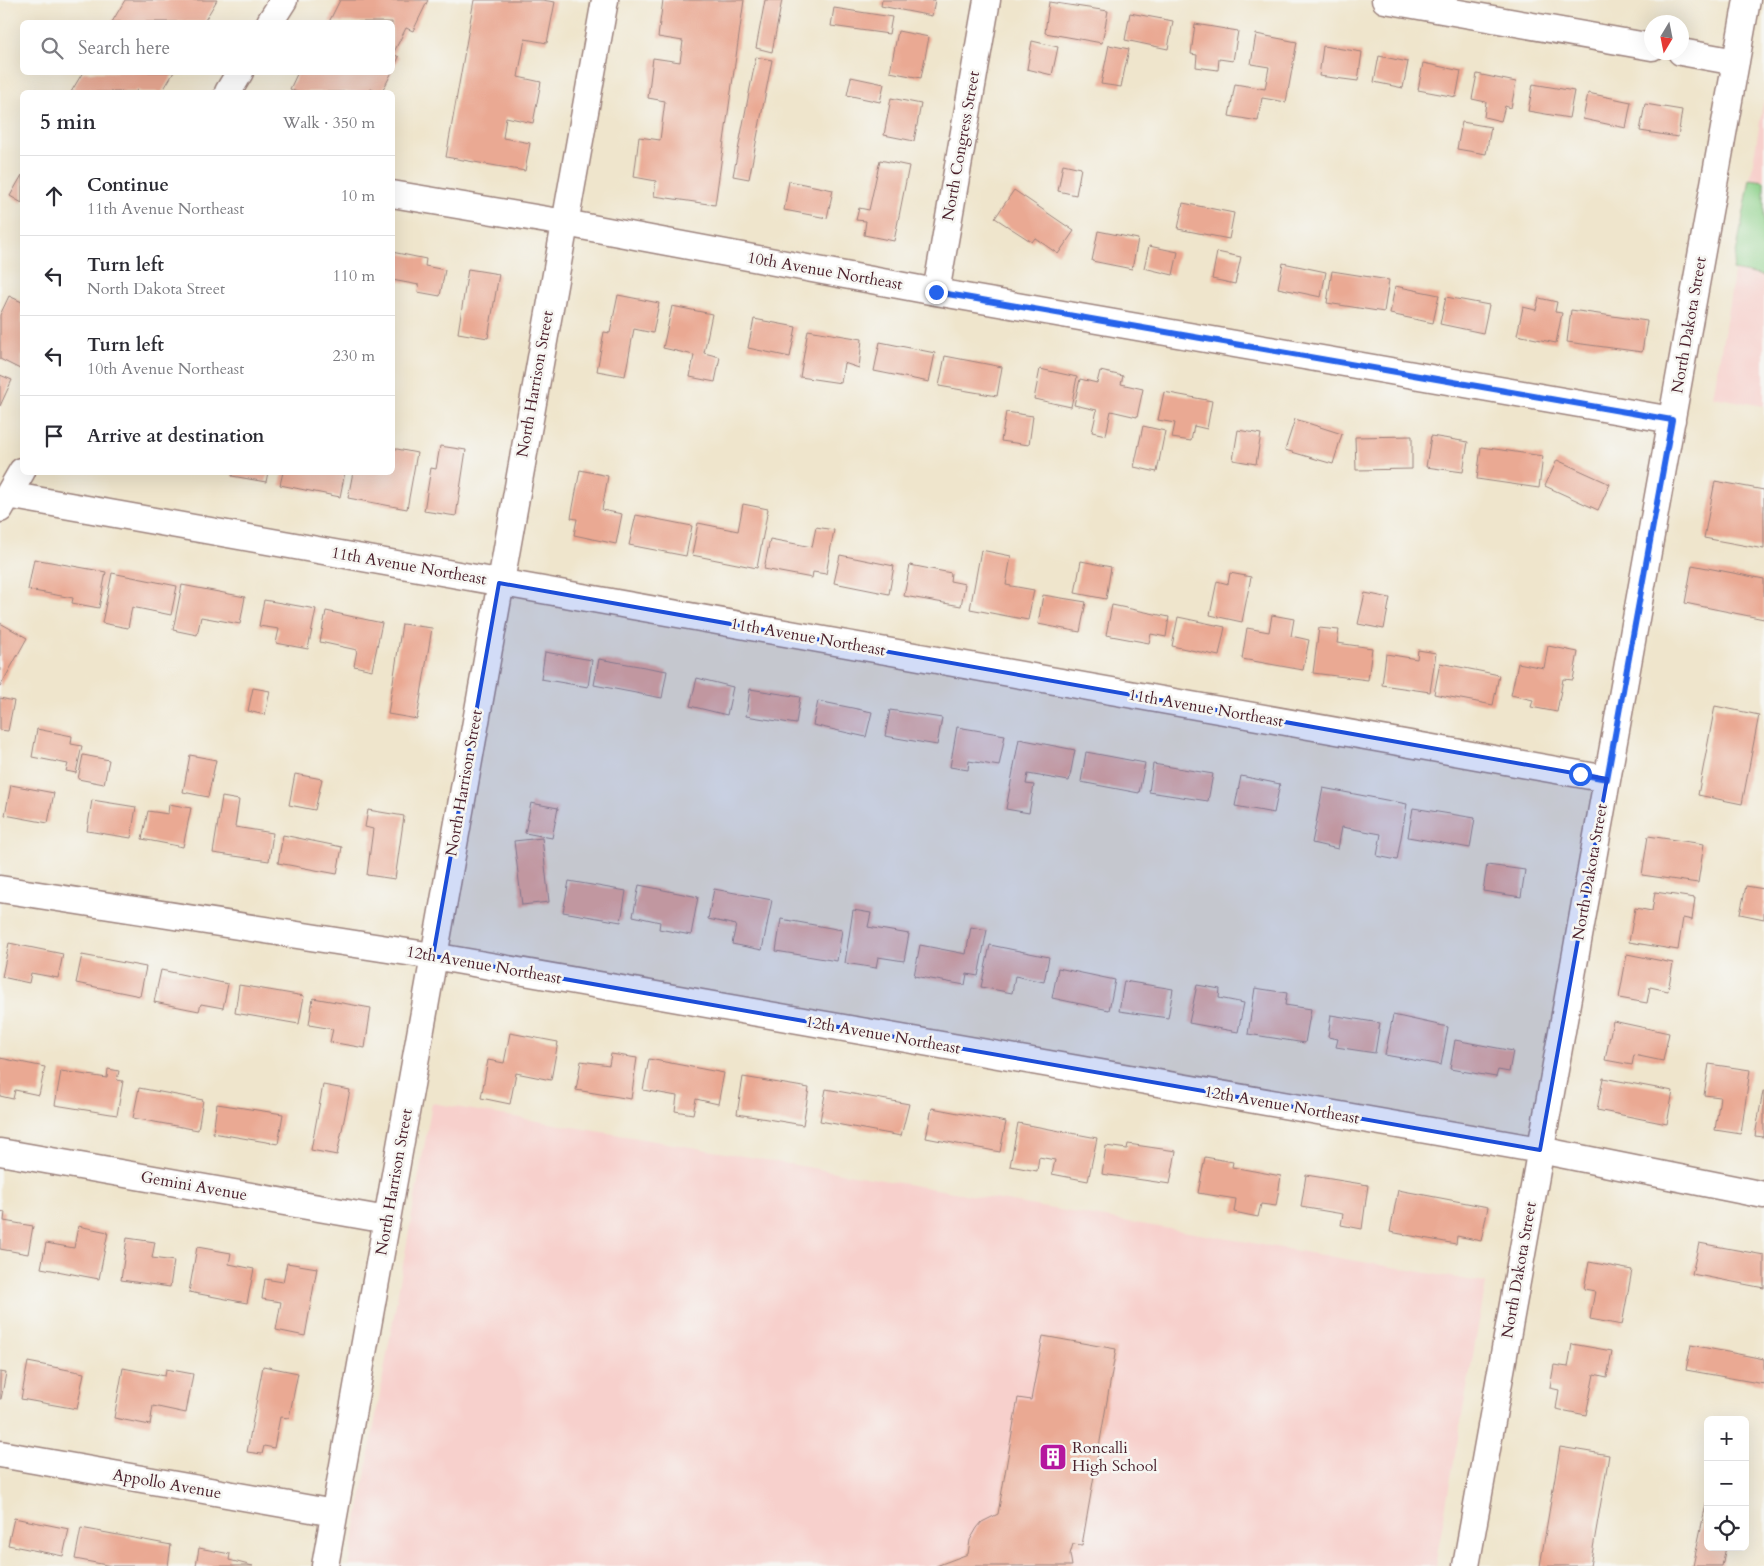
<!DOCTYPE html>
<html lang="en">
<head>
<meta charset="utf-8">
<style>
	body { margin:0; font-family:Cardo,serif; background:#f2f2f3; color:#2b2b33 }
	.controls { position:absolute; right:15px; bottom:15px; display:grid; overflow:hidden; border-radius:8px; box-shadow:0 5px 20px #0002 }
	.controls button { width:45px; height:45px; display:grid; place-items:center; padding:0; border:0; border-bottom:1px solid #e1e1e2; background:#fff; color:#2b2b33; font:25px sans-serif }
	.compass { position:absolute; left:1644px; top:15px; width:45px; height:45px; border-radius:50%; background:#fff; box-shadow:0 5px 20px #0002; rotate:190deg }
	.stop { position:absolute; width:15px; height:15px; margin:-11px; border:4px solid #2563eb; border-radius:50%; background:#fff }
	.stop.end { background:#2563eb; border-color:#fff; box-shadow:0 1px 5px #0008 }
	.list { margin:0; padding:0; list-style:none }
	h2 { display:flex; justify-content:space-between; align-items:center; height:65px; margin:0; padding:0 20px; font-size:21px }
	h2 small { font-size:16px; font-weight:400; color:#7c7c81 }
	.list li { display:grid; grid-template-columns:32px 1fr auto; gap:15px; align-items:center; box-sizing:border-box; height:80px; padding:0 20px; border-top:1px solid #e1e1e2 }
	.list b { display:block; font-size:19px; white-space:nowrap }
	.list p { margin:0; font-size:16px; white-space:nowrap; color:#7c7c81 }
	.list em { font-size:16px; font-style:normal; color:#7c7c81 }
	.icon { flex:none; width:28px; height:28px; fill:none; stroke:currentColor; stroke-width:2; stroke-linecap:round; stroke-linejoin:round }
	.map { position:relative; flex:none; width:1764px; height:1566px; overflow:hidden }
	.search { position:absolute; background:#fff; box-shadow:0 5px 20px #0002; left:20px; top:20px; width:375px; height:55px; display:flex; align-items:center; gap:12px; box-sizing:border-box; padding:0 18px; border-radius:8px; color:#7c7c81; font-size:19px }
	.panel { position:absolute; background:#fff; box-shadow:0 5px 20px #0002; left:20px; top:90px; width:375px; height:385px; border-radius:8px }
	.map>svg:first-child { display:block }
</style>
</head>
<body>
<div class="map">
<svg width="1764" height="1566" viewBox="0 0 1764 1566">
	<rect width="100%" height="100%" fill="#f6f6f2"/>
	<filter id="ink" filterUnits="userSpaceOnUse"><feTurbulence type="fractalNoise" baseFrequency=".02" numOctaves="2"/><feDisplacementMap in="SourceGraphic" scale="10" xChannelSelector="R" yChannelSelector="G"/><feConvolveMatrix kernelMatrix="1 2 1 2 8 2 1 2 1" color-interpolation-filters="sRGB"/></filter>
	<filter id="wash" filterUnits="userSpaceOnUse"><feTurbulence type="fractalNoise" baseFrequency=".0096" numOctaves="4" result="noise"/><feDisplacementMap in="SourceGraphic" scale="20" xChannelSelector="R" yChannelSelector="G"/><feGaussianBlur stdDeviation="1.12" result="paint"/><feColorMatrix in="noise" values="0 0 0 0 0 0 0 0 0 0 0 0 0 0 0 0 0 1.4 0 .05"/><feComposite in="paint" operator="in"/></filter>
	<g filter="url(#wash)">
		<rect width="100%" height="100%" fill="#efe5cc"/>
		<path fill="#f7d0cc" d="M1764 98V406L1713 397Z
			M432 1103 1486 1283 1435 1566H349Z"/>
		<path fill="#8dd18b" stroke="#6c785b" d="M1750 179 1764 181V276L1733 270Z"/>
		<g id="blocks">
			<path fill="#eaa993" d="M125 0H217L204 22H112Z
				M340 0H428L413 31 406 28 393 54 399 57 392 72V22H329Z
				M474 0H542L555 2 547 43 525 39 518 77 541 82 533 123 506 117 503 138 530 143 525 171 446 157Z
				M663 0H744L715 205 654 196 656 181 634 177 639 137 660 140 665 101 648 98 653 58 680 62 683 41 658 37Z
				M765 0H782L772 52 756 48Z
				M882 0H935L932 16 881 6Z
				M1049 2 1108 11 1102 43 1045 33Z
				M834 8 892 17 889 34 831 26Z
				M1130 13 1173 21 1168 49 1125 40Z
				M1195 24 1238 31 1233 61 1219 59 1218 70 1196 67 1197 55 1191 54Z
				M898 31 929 37 921 78 890 72Z
				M1256 34 1297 42 1286 102 1262 98 1258 121 1229 116 1235 84 1265 89 1269 67 1251 64Z
				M1032 41 1058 47 1052 75 1027 69Z
				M1109 45 1129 49 1121 87 1101 84Z
				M1323 46 1362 52 1358 81 1319 76Z
				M1379 56 1408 62 1403 88 1374 82Z
				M756 57 772 60 749 179 733 176Z
				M1423 63 1461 71 1456 97 1418 90Z
				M83 72H174L162 92H141L137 90 135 92H71Z
				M298 72H392L382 92H377L371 89 369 92H297L290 89Z
				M1477 74 1516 82 1511 108 1505 106 1501 121 1484 117 1486 102 1472 99Z
				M851 77 884 84 880 102 847 95Z
				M1533 84 1574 91 1569 118 1528 111Z
				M1588 93 1631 102 1626 128 1583 119Z
				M891 98 921 104 914 141 884 135Z
				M1645 104 1682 110 1678 137 1640 131Z
				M1462 122 1491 127 1486 154 1457 149Z
				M880 160 909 166 894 241 864 235 866 221 856 220 859 208 869 210Z
				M1063 164 1081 168 1076 195 1058 191Z
				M22 175V203L10 196Z
				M789 181 833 190 827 218 784 210Z
				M1014 190 1074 231 1058 254 1035 238 1032 242 995 218Z
				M1183 203 1234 213 1229 239 1178 229Z
				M1098 231 1138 239 1132 269 1092 261Z
				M1149 246 1178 252 1173 275 1144 268Z
				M392 252 426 259 425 266 445 270 440 296 418 292 419 285 392 280Z
				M1217 252 1241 257 1235 284 1212 279Z
				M1283 263 1326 272 1321 297 1278 288Z
				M468 269 499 274 488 338 458 333Z
				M1332 271 1389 280 1384 312 1327 303Z
				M1395 286 1439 295 1433 323 1390 314Z
				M618 295 659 303 653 333 634 329 625 376 597 371 604 332 610 333Z
				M9 296 22 302V370L0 359V315Z
				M1446 297 1489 305 1483 333 1440 324Z
				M1539 298 1557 302 1555 312 1562 313 1556 343 1517 335 1523 307 1536 310Z
				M672 306 712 314 704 353 720 357 715 382 690 377 694 355 663 348Z
				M1571 310 1647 321 1642 352 1567 342Z
				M754 319 796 327 790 357 748 348Z
				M808 330 862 339 859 368 844 363 841 383 800 377Z
				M880 342 935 353 929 382 874 371Z
				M945 356 1002 367 997 396 939 386Z
				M1040 369 1077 377 1071 407 1034 399Z
				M1100 371 1123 376 1121 384 1143 389 1137 417 1111 411 1106 435 1092 432 1097 410 1074 405 1080 379 1097 383Z
				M0 375 12 380 0 406Z
				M1164 392 1212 401 1207 429 1194 426 1191 441 1172 438 1175 423 1158 420Z
				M1006 412 1033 416 1029 445 1001 441Z
				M1295 419 1342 434 1333 464 1285 450Z
				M1143 426 1165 431 1157 472 1134 467Z
				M1238 430 1261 434 1256 464 1233 460Z
				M1412 436V469L1356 470 1355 437Z
				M1431 436 1468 442 1463 472 1426 467Z
				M440 446 466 450 456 516 424 511 431 468 436 469Z
				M1481 447 1543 456 1539 488 1477 479Z
				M392 448 417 453 407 509 348 498 353 472H392Z
				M1557 460 1610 484 1598 510 1545 486Z
				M580 470 608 476 602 510 622 514 616 544 574 535 577 519 571 518Z
				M233 472H268L266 482 232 476Z
				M283 472H345L340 497 280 485Z
				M1715 481 1764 490V549L1704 538Z
				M743 504 768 509 757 568 692 555 698 523 738 531Z
				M636 515 692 526 686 556 629 545Z
				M816 527 834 530 826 574 813 572 812 578 764 569 770 539 812 547Z
				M981 550 1011 556 1006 585 1034 590 1028 620 970 609Z
				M840 555 894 566 889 594 834 583Z
				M34 559 106 572 99 608 72 603 73 598 28 590Z
				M1081 561 1111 567 1106 599 1075 593Z
				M910 565 951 573 950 581 965 584 961 606 904 596Z
				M1692 565 1764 579V619L1685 603Z
				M112 573 177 586 171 615 132 607 128 628 102 623Z
				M1230 573 1251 577 1242 622 1210 615 1217 581 1228 584Z
				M182 585 245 597 240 624 201 617 197 635 173 630Z
				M1365 593 1390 598 1384 629 1358 624Z
				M1043 595 1086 602 1080 632 1038 624Z
				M264 600 316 609 308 649 276 643 279 629 259 626Z
				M1112 605 1169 617 1166 637 1151 634 1149 643 1106 635Z
				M326 611 382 623 372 670 354 666 357 650 320 642Z
				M1272 615 1294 619 1291 636 1309 640 1303 670 1242 659 1247 628 1269 632Z
				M1178 617 1225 627 1219 656 1172 646Z
				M0 623 27 638 0 687Z
				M402 624 432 628 417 719 388 714Z
				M1319 628 1339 630 1337 643 1372 648 1368 680 1313 673Z
				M1548 646 1578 652 1573 680 1563 679 1557 712 1531 707 1533 700 1511 695 1518 663 1544 668Z
				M1418 650 1436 653 1430 692 1382 685 1386 654 1417 659Z
				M545 652 592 660 588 687 541 679Z
				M599 659 667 671 662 698 594 685Z
				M1440 663 1499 675 1493 705 1434 694Z
				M697 678 733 687 727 715 690 706Z
				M253 688 270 691 265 715 248 711Z
				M750 689 800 697 796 724 746 716Z
				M0 698 14 701 8 731 0 730Z
				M818 701 872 712 866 737 813 725Z
				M1715 706 1759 715 1742 804 1698 795Z
				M890 710 942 718 937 745 885 736Z
				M957 727 1005 735 999 766 969 761 968 770 950 767Z
				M37 729 72 736 71 744 82 746 76 773 66 771 68 764 32 757Z
				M1019 739 1075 750 1069 781 1028 774 1026 784 1034 785 1029 813 1006 809Z
				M1086 752 1145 763 1139 793 1081 782Z
				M83 755 109 760 104 784 78 779Z
				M190 755 216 760 208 797 183 792Z
				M1153 764 1213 774 1208 801 1149 792Z
				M295 774 322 779 315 810 289 805Z
				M1241 776 1280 784 1274 813 1235 806Z
				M11 785 54 793 48 823 5 815Z
				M1323 788 1407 804 1397 860 1377 856 1381 834 1342 827 1338 849 1312 843Z
				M222 797 239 800 235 827 273 833 269 861 213 853Z
				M92 800 136 807 131 838 87 831Z
				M531 803 558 808 552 838 525 833Z
				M169 804 191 808 183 847 142 839 148 811 168 814Z
				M1413 808 1475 818 1470 848 1408 837Z
				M368 810 404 816 395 879 367 875 373 829 365 827Z
				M283 835 342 847 337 874 278 863Z
				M1648 836 1704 844 1698 883 1642 875Z
				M542 838 549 902 522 905 514 841Z
				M1487 865 1525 870 1521 897 1483 891Z
				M569 881 626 891 621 922 563 912Z
				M639 885 698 897 691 935 659 929 660 922 633 916Z
				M1746 886 1764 889V919L1740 914Z
				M714 889 772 900 762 950 732 944 736 925 708 919Z
				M1655 892 1695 898 1692 920 1683 918 1678 950 1629 942 1635 908 1652 911Z
				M853 910 871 913 868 927 909 934 904 961 878 957 876 968 845 963Z
				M781 919 842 930 837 961 776 951Z
				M971 927 987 930 978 976 967 974 965 985 914 976 920 945 966 954Z
				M9 943 63 954 58 978 31 973 29 983 2 977Z
				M990 945 1049 957 1044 982 1015 976 1012 993 981 987Z
				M1627 954 1673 963 1668 991 1650 987 1647 1003 1619 998Z
				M82 955 146 967 140 996 76 983Z
				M1058 968 1115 980 1109 1010 1052 998Z
				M161 970 228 984 223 1008 201 1004 199 1011 154 1002Z
				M1124 981 1173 989 1168 1018 1119 1011Z
				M239 985 304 996 299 1024 235 1013Z
				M1197 985 1220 989 1219 998 1244 1003 1238 1032 1189 1023Z
				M1255 988 1287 993 1285 1005 1311 1009 1305 1043 1248 1034Z
				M313 998 371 1008 365 1048 330 1042 333 1029 309 1025Z
				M1331 1015 1380 1023 1375 1053 1336 1047 1338 1039 1328 1037Z
				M1393 1015 1448 1027 1441 1065 1385 1055Z
				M1613 1021 1669 1033 1663 1061 1634 1055 1632 1065 1605 1060Z
				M510 1033 558 1042 551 1080 516 1073 510 1104 481 1098 488 1060 504 1063Z
				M1455 1040 1513 1051 1509 1072 1498 1070 1496 1077 1450 1069Z
				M611 1054 637 1058 631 1099 576 1090 581 1061 609 1065Z
				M0 1058 45 1067 39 1095 15 1090 13 1099 0 1096Z
				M649 1059 724 1073 718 1104 696 1099 693 1114 675 1111 677 1096 643 1090Z
				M1709 1064 1750 1070 1741 1134 1715 1130 1720 1097 1704 1095Z
				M108 1069 119 1071 117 1080 123 1081 117 1115 55 1105 61 1071 107 1078Z
				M743 1077 809 1088 803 1125 737 1114Z
				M1603 1078 1673 1091 1667 1124 1597 1110Z
				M323 1085 350 1090 337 1155 311 1150Z
				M139 1088 203 1100 198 1130 133 1118Z
				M826 1089 909 1104 901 1136 820 1121Z
				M1763 1091H1764V1137L1755 1136Z
				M217 1104 283 1114 278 1144 213 1133Z
				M932 1108 1006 1122 1000 1152 926 1138Z
				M1018 1123 1097 1138 1088 1181 1052 1174 1055 1160 1039 1157 1037 1171 1010 1166Z
				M1128 1144 1176 1151 1170 1184 1102 1174 1106 1146 1127 1149Z
				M1205 1157 1233 1162 1232 1167 1281 1176 1276 1206 1261 1204 1258 1217 1234 1212 1236 1199 1198 1193Z
				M1306 1175 1368 1185 1362 1229 1341 1225 1343 1214 1301 1207Z
				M1398 1190 1488 1207 1481 1241 1457 1236 1456 1244 1390 1232Z
				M0 1211 5 1212 4 1221 33 1226 28 1254 0 1249Z
				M78 1226 108 1232 99 1279 41 1268 46 1243 74 1248Z
				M127 1238 155 1242 152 1258 174 1261 170 1287 121 1280Z
				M1699 1243 1764 1255V1288L1692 1274Z
				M197 1247 231 1253 229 1264 254 1269 247 1303 189 1292Z
				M1589 1262 1632 1270 1622 1325 1590 1319 1595 1291 1584 1289Z
				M287 1263 317 1268 305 1336 276 1330 281 1302 262 1299 265 1279 283 1282Z
				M1043 1336 1116 1349 1082 1545 1073 1544 1070 1554 1072 1566H936L968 1554 970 1540 977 1528 982 1522 998 1514 1018 1398 1031 1400Z
				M1572 1344 1612 1351 1607 1377 1594 1374 1586 1415 1556 1409 1559 1390 1550 1388 1554 1365 1568 1367Z
				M1691 1345 1764 1359V1384L1686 1370Z
				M28 1362 84 1373 77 1409 21 1399Z
				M263 1366 298 1373 289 1418 280 1417 274 1448 264 1446 262 1454 247 1452Z
				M123 1368 165 1376 166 1369 193 1374 186 1413 153 1406 150 1425 114 1418Z
				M0 1372 6 1373 1 1399H0Z
				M1560 1447 1609 1455 1590 1566H1540Z
				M1707 1499 1708 1547H1726L1722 1566H1693Z
				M14 1518 69 1529 63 1556 8 1545Z
				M81 1528 171 1545 168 1566H112L75 1559Z
				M199 1548 230 1554 229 1560 253 1566H196Z"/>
		</g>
	</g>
	<g filter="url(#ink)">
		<use href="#blocks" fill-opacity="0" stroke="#9c827c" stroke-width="1"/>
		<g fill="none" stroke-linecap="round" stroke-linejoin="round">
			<defs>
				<path id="minor" d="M1385 0 1652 47
					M270 22 284 0
					M1681 52 1736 62
					M228 92 240 72
					M392 194 565 223 936 292 1672 420
					M936 292 987 0
					M8 495 1607 779
					M0 509 22 471
					M0 889 433 956 1540 1150 1764 1195
					M0 1152 387 1220
					M0 1454 334 1513
					M325 1566 605 0
					M1466 1566 1747 0"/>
			</defs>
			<use href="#minor" stroke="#9c827c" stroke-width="29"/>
			<use href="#minor" stroke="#fff" stroke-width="26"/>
		</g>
	</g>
	<g fill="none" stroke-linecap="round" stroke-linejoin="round" filter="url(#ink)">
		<path stroke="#2563eb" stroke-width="6" d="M936 292 1672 420 1607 779 1580 774"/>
	</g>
	<path fill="#1d4ed8" fill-opacity="0.2" stroke="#1d4ed8" stroke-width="4" stroke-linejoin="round" d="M499 583 1607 779 1540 1150 433 956Z"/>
	<defs>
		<symbol id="building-square" viewBox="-11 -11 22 22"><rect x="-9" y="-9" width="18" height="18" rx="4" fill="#b5179e" stroke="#f6f6f2"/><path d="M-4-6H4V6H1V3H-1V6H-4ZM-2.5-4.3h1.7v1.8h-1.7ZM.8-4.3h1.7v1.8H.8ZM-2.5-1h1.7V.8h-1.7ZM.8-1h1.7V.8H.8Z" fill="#fff"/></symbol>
	</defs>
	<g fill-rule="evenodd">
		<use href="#building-square" x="1037" y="1441" width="32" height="32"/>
	</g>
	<g text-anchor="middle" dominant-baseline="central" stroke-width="5" stroke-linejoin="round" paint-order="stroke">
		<g font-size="16" fill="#4a1f2b" stroke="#f6f6f2">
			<text transform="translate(961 146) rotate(-80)">North Congress Street</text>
			<text transform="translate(825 271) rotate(10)">10th Avenue Northeast</text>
			<text transform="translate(1689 325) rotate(-80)">North Dakota Street</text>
			<text transform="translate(535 384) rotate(-80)">North Harrison Street</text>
			<text transform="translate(409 566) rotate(10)">11th Avenue Northeast</text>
			<text transform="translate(808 637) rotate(10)">11th Avenue Northeast</text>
			<text transform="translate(1206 708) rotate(10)">11th Avenue Northeast</text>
			<text transform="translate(464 783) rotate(-80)">North Harrison Street</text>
			<text transform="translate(1590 872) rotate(-80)">North Dakota Street</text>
			<text transform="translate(484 965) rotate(10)">12th Avenue Northeast</text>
			<text transform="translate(883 1035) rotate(10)">12th Avenue Northeast</text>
			<text transform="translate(1282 1105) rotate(10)">12th Avenue Northeast</text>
			<text transform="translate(394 1182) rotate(-80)">North Harrison Street</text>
			<text transform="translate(194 1186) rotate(10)">Gemini Avenue</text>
			<text transform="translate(1519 1270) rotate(-80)">North Dakota Street</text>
			<text transform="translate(167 1484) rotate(10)">Appollo Avenue</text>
		</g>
		<g font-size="16" fill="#4a1f2b" stroke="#f6f6f2" text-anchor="start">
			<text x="1072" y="1448">Roncalli<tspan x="1072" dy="18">High School</tspan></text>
		</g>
	</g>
</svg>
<div class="controls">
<button>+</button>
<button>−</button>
<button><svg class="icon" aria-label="locate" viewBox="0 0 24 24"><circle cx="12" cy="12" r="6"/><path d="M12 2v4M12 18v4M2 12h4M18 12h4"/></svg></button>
</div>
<svg class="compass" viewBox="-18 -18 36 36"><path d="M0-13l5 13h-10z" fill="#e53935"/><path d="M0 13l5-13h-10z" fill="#7c7c81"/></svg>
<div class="stop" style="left:1580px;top:774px"></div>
<div class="stop end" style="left:936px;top:292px"></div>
<div class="search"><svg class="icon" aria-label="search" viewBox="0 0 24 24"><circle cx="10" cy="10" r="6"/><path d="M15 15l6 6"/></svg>Search here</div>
<section class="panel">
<h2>5 min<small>Walk · 350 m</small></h2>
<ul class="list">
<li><svg class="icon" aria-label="ahead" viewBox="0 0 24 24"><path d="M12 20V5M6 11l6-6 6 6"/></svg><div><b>Continue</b><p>11th Avenue Northeast</p></div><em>10 m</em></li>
<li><svg class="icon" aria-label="left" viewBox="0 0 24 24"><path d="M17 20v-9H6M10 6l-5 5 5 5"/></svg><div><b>Turn left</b><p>North Dakota Street</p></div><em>110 m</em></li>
<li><svg class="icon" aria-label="left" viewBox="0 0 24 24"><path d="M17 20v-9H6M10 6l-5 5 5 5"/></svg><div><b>Turn left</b><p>10th Avenue Northeast</p></div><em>230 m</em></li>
<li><svg class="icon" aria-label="arrive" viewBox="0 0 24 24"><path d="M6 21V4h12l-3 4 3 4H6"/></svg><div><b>Arrive at destination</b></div></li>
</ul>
</section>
</div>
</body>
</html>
